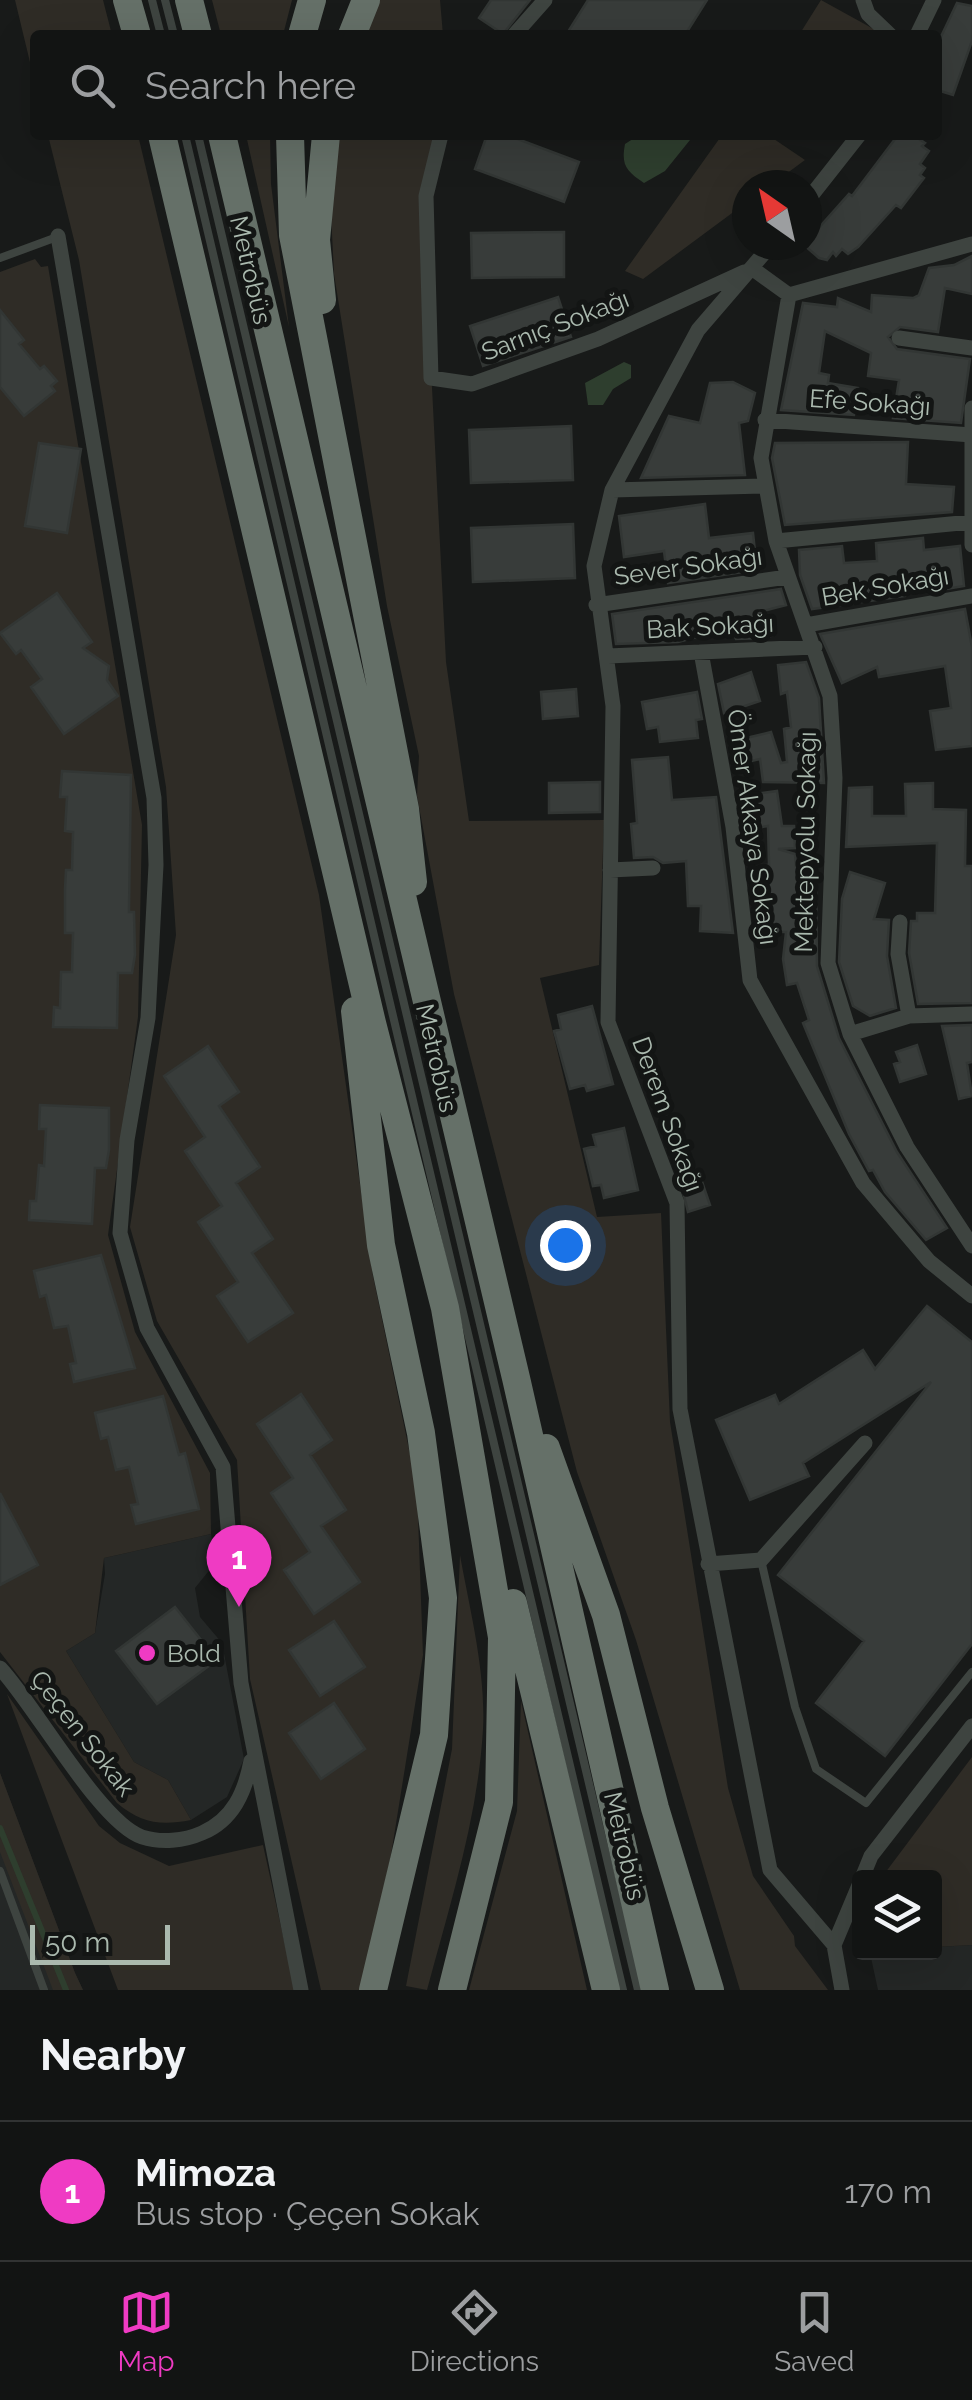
<!DOCTYPE html>
<html lang="en">
<head>
<meta charset="utf-8">
<style>
	body { margin:0; font-family:Raleway,sans-serif; background:#1b1d1c; color:#f1f3f6 }
	.controls { position:absolute; right:30px; bottom:30px; display:grid; overflow:hidden; border-radius:10px; box-shadow:0 10px 40px #0002 }
	.controls button { width:90px; height:90px; display:grid; place-items:center; padding:0; border:0; border-bottom:2px solid #313333; background:#121413; color:#f1f3f6; font:50px sans-serif }
	.compass { position:absolute; left:732px; top:170px; width:90px; height:90px; border-radius:50%; background:#121413; box-shadow:0 10px 40px #0002; rotate:326deg }
	.scale { position:absolute; left:30px; bottom:25px; width:140px; box-sizing:border-box; padding-left:10px; border:5px solid #aab9ae; border-top:0; font-size:28px; line-height:35px; white-space:nowrap; color:#aab9ae; -webkit-text-stroke:8px #131514; paint-order:stroke }
	.you { position:absolute; left:565px; top:1245px; width:35px; height:35px; margin:-25px; border:8px solid #fff; border-radius:50%; background:#1a73e8; box-shadow:0 0 0 15px #1a73e833 }
	.badge { display:grid; place-items:center; width:65px; height:65px; border-radius:50%; background:#ef3bc3; color:#fff; font-size:32px; font-weight:700 }
	.pin { position:absolute; translate:-50% -82px; filter:drop-shadow(0 2px 5px #0008) }
	.pin::after { content:''; position:absolute; top:52px; width:35px; height:30px; background:inherit; clip-path:polygon(0 0,100% 0,50% 100%) }
	.list { margin:0; padding:0; list-style:none }
	h2 { display:flex; justify-content:space-between; align-items:center; height:130px; margin:0; padding:0 40px; font-size:42px }
	h2 small { font-size:32px; font-weight:400; color:#9c9ea0 }
	.list li { display:grid; grid-template-columns:65px 1fr auto; gap:30px; align-items:center; box-sizing:border-box; height:140px; padding:0 40px; border-top:2px solid #313333 }
	.list b { display:block; font-size:38px; white-space:nowrap }
	.list p { margin:0; font-size:32px; white-space:nowrap; color:#9c9ea0 }
	.list em { font-size:32px; font-style:normal; color:#9c9ea0 }
	.icon { flex:none; width:55px; height:55px; fill:none; stroke:currentColor; stroke-width:2; stroke-linecap:round; stroke-linejoin:round }
	.map { position:relative; flex:none; width:972px; height:1990px; overflow:hidden }
	.search { position:absolute; background:#121413; box-shadow:0 10px 40px #0002; left:30px; right:30px; top:30px; height:110px; display:flex; align-items:center; gap:25px; box-sizing:border-box; padding:0 35px; border-radius:10px; color:#9c9ea0; font-size:38px }
	.sheet { height:270px; background:#121413 }
	nav { display:flex; justify-content:space-around; align-items:center; box-sizing:border-box; height:140px; border-top:2px solid #313333; background:#121413; font-size:28px; color:#9c9ea0 }
	nav a { display:grid; justify-items:center; gap:5px }
	nav .on { color:#ef3bc3 }
	.map>svg:first-child { display:block }
</style>
</head>
<body>
<div class="map">
<svg width="972" height="1990" viewBox="0 0 972 1990">
	<rect width="100%" height="100%" fill="#181a19"/>
	<path fill="#242726" d="M211 1534 216 1562 195 1588 200 1617 222 1643 244 1759 227 1797 191 1820 168 1780 134 1762 66 1651 95 1633 105 1574 104 1558Z
		M0 1773 75 1973 83 1990H0Z
		M972 1945V1990H878L870 1953 934 1952 935 1947Z"/>
	<path fill="#2f2c26" d="M15 0H103L112 35H35V83Z
		M212 0H292L283 35H221Z
		M379 0H440L443 35H364Z
		M821 0 879 32 878 35H799Z
		M48 135H138L319 895 373 1276 417 1488 423 1655 391 1855 361 1990H321L250 1679 237 1460 157 1321 130 1227 176 935 166 787 79 260Z
		M246 135H270L271 184 289 327Z
		M335 135H439L427 238 431 368 446 662 469 821 604 820 599 965 540 978 597 1217 661 1213 670 1422 728 1788 753 1876 794 1936 795 1946 828 1990H740L636 1640 577 1472 454 994 417 796 419 756 387 606 334 274 331 213Z
		M722 135H768L805 160 771 185H747V202L643 279 625 271Z
		M35 259 41 267 48 266 142 825 138 1017 108 1235 135 1332 210 1473 211 1534 104 1558 95 1633 66 1651 134 1762 168 1780 191 1820C160 1826 141 1823 117 1803L0 1652V272Z
		M460 1555C470 1611 486 1672 483 1729 478 1818 450 1904 427 1990L406 1986 452 1749Z
		M7 1694 99 1826 120 1843 169 1866 263 1845 295 1990H118Z
		M521 1701 587 1990H469L517 1811Z
		M972 1757V1945L935 1947 934 1878 882 1877Z
		M0 1773 75 1973 83 1990H53L0 1852Z"/>
	<path fill="#2e3e2e" d="M639 135H694L665 171 644 183C626 171 621 165 625 144Z
		M624 362 631 365V378L613 389 603 405H588L585 383Z"/>
	<g fill="none" stroke-linecap="round" stroke-linejoin="round">
		<path stroke="#2e3e2e" stroke-width="6" d="M0 1828 66 1990"/>
	</g>
	<path fill="#383c3a" stroke="#323634" stroke-width="2.5" d="M491 0H530L503 34 479 18Z
		M588 0H707L685 35H566Z
		M957 3 972 6V41L953 95 937 90V45Z
		M487 135H507L579 162 564 202 475 169Z
		M898 135H913L925 143 922 146 929 151 920 164 925 168 920 175 924 178 901 208 896 205 858 247 848 254 842 249 836 256 833 252 827 260 819 258 804 245 807 241 849 194 852 196Z
		M564 232V277L472 278 471 233Z
		M972 256V294L945 288 938 332 900 327 888 337 897 349 970 359 961 423 893 418 899 380 868 376 871 353 825 331 819 373 829 375 828 383 858 388 854 415 781 410 803 303 837 307 838 298 871 312 872 295 913 298 919 295 929 268 954 265Z
		M558 297 571 337 483 366 470 326Z
		M0 310 24 340 19 344 40 369 44 366 57 381 51 386 55 391 24 416 0 387Z
		M733 382 755 393 748 421 739 423 745 475 641 478 669 416 700 423 710 383Z
		M571 426 573 480 471 483 469 430Z
		M908 442 906 484 954 487 952 512 785 525 772 458 775 443Z
		M39 443 81 449 67 533 25 526Z
		M705 504 709 538 753 533 757 570 668 583 664 551 624 557 619 516Z
		M573 524 575 578 473 582 471 528Z
		M923 538 924 550 960 546 964 586 934 591 933 578 904 580 905 596 812 609 800 575 799 550 842 546 844 563 877 561 876 543Z
		M781 589 786 605 763 611 773 635 766 638 736 639 728 621 702 628 704 635 678 642 616 644 612 614Z
		M57 593 92 642 83 648 109 666 107 680 118 696 64 734 31 687 42 679 21 650 16 654 0 633Z
		M965 609 972 647V746L936 750 930 711 951 708 945 666 879 677 877 667 842 683 820 634Z
		M806 662 819 698 824 783 763 782 760 759 747 762 742 739 771 732 781 763 787 762 784 729 791 727 787 692 781 694 778 665Z
		M751 672 760 701 724 713 718 684Z
		M576 689 578 716 543 719 541 692Z
		M697 692 702 719 696 720 698 738 660 742 658 727 647 729 642 702Z
		M668 757 672 800 716 797 733 933 700 931 701 906H688L686 861 663 863 653 857 634 858 631 824 637 823 632 760Z
		M62 771 131 775 129 912H134L135 955 132 973H118L117 1028 53 1027 54 1007 60 1008 61 972H72L73 933H65V889L66 870H72L73 832 65 831 67 797H60Z
		M600 782V812L549 813V783Z
		M933 783V809L966 810 965 866H972V1003L918 1004 909 953 911 921H917V913H935L937 843 846 847 849 788 872 787V816H906L905 784Z
		M777 791 782 826H794L795 848 778 849 795 854 796 866H816L817 966 839 1038 897 1152 947 1228 926 1240 885 1192 873 1170 869 1171 849 1134 803 1023 809 1020 797 983 787 985 783 959 786 932H756L753 902H763L762 865H769L768 826 745 830 739 796Z
		M850 872 885 883 874 919 889 920 887 956 896 1008 870 1016 853 1006 839 962 842 899Z
		M592 1006 613 1084 587 1091 585 1085 570 1089 554 1031 561 1029 558 1015Z
		M972 1025V1062L967 1063 972 1096 959 1099 942 1026Z
		M917 1045 926 1074 900 1082 894 1064 900 1062 896 1052Z
		M208 1046 239 1092 219 1106 260 1167 236 1183 273 1239 252 1253 293 1313 248 1342 217 1296 238 1282 198 1222 222 1206 185 1151 205 1137 164 1076Z
		M40 1105 109 1108V1150L106 1168H95L92 1224 29 1220 30 1201H36L39 1165 44 1166 46 1129H39Z
		M624 1128 638 1190 604 1198 601 1185 593 1186 584 1149 596 1146 593 1135Z
		M699 1173 710 1205 688 1212 680 1179Z
		M101 1255 135 1368 74 1382 70 1364 76 1363 68 1326 54 1328 46 1295 40 1297 34 1271Z
		M927 1306 972 1342V1644L885 1756 816 1703 864 1641 778 1575 931 1382 803 1463 809 1476 750 1500 716 1420 775 1395 779 1404 863 1350 875 1369Z
		M301 1394 332 1440 310 1455 346 1510 321 1526 360 1582 314 1614 284 1570 310 1552 271 1493 293 1478 257 1424Z
		M163 1396 179 1455 185 1453 199 1509 136 1524 131 1505 138 1504 129 1467 116 1470 108 1437 101 1439 95 1413Z
		M0 1493 38 1565 0 1585Z
		M175 1607 217 1660 157 1704 116 1651Z
		M334 1621 365 1667 320 1696 289 1650Z
		M334 1703 365 1749 321 1779 289 1733Z"/>
	<g fill="none" stroke-linecap="round" stroke-linejoin="round">
		<path stroke="#3e4440" stroke-width="8" d="M152 0 161 35
			M165 0 174 35
			M185 135 623 1990
			M198 135 638 1990
			M0 258 57 237
			M761 1560 795 1707 816 1769 866 1803 972 1672
			M0 1871 44 1990"/>
		<path stroke="#3e4440" stroke-width="15" d="M863 0 868 14 890 35
			M514 35 545 0
			M917 35 934 0
			M441 135 426 196 431 378 472 384 598 339 744 272
			M807 201 859 135
			M58 236 154 798 156 865 148 1018 127 1140 120 1233 147 1328 223 1467 241 1683 301 1990
			M771 245 698 330 612 490 594 566 613 706 608 1022 677 1203 680 1409 770 1870 834 1945 842 1990
			M753 269 789 295 972 244
			M789 295 761 458 776 541 830 696 835 778 828 963 850 1034 907 1147 972 1246
			M899 338 972 348
			M972 408V545
			M765 420 972 435
			M612 490 763 486
			M776 541 971 522
			M596 605 787 577
			M806 625 972 596
			M701 652 733 827 750 980 863 1183 929 1261 972 1296
			M608 656 815 647
			M610 870 653 868
			M900 922 898 954 909 1016
			M850 1034 909 1016 972 1014
			M708 1564 761 1560 865 1443
			M0 1668C35 1705 100 1823 142 1837 161 1843 184 1841 202 1833 233 1820 245 1792 251 1761
			M862 1878 871 1856 972 1726
			M834 1945 860 1883"/>
		<path stroke="#657068" stroke-width="28" d="M127 0 137 35
			M189 0 198 35
			M302 35 312 0
			M352 35 366 0
			M162 135 372 1023 445 1308 502 1637 499 1802 452 1990
			M222 135 516 1378 655 1990
			M290 135 293 235 405 809 413 882
			M322 300 316 240 326 135
			M355 1011 381 1245 421 1433 443 1598 434 1735 373 1990
			M546 1448 606 1615 655 1808 710 1990
			M513 1603 606 1990"/>
	</g>
	<circle fill="#ef3bc3" stroke="#131514" stroke-width="4" cx="147" cy="1653" r="10"/>
	<g text-anchor="middle" dominant-baseline="central" stroke-width="10" stroke-linejoin="round" paint-order="stroke">
		<g font-size="25" fill="#aab9ae" stroke="#131514">
			<text transform="translate(251 270) rotate(77)">Metrobüs</text>
			<text transform="translate(555 325) rotate(-21)">Sarnıç Sokağı</text>
			<text transform="translate(870 402) rotate(4)">Efe Sokağı</text>
			<text transform="translate(688 566) rotate(-8)">Sever Sokağı</text>
			<text transform="translate(885 586) rotate(-10)">Bek Sokağı</text>
			<text transform="translate(710 626) rotate(-3)">Bak Sokağı</text>
			<text transform="translate(753 827) rotate(82)">Ömer Akkaya Sokağı</text>
			<text transform="translate(805 842) rotate(-89)">Mektepyolu Sokağı</text>
			<text transform="translate(437 1058) rotate(77)">Metrobüs</text>
			<text transform="translate(668 1114) rotate(70)">Derem Sokağı</text>
			<text transform="translate(83 1733) rotate(52)">Çeçen Sokak</text>
			<text transform="translate(625 1846) rotate(77)">Metrobüs</text>
		</g>
		<g font-size="25" fill="#aab9ae" stroke="#131514" text-anchor="start">
			<text x="167" y="1653">Bold</text>
		</g>
	</g>
</svg>
<div class="controls">
<button><svg class="icon" aria-label="layers" viewBox="0 0 24 24"><path d="M12 4l9 5-9 5-9-5zM3 14l9 5 9-5"/></svg></button>
</div>
<svg class="compass" viewBox="-18 -18 36 36"><path d="M0-13l5 13h-10z" fill="#e53935"/><path d="M0 13l5-13h-10z" fill="#9c9ea0"/></svg>
<div class="scale">50 m</div>
<div class="you"></div>
<div class="pin badge" style="left:239px;top:1607px">1</div>
<div class="search"><svg class="icon" aria-label="search" viewBox="0 0 24 24"><circle cx="10" cy="10" r="6"/><path d="M15 15l6 6"/></svg>Search here</div>
</div>
<section class="sheet">
<h2>Nearby<small></small></h2>
<ul class="list">
<li><span class="badge">1</span><div><b>Mimoza</b><p>Bus stop · Çeçen Sokak</p></div><em>170 m</em></li>
</ul>
</section>
<nav>
<a class="on"><svg class="icon" aria-label="map" viewBox="0 0 24 24"><path d="M3 6l6-2 6 2 6-2v14l-6 2-6-2-6 2zM9 4v14M15 6v14"/></svg>Map</a>
<a><svg class="icon" aria-label="directions" viewBox="0 0 24 24"><path d="M12 3l9 9-9 9-9-9zM9 14v-3h6M13 9l2 2-2 2"/></svg>Directions</a>
<a><svg class="icon" aria-label="saved" viewBox="0 0 24 24"><path d="M7 4h10v16l-5-4-5 4z"/></svg>Saved</a>
</nav>
</body>
</html>
